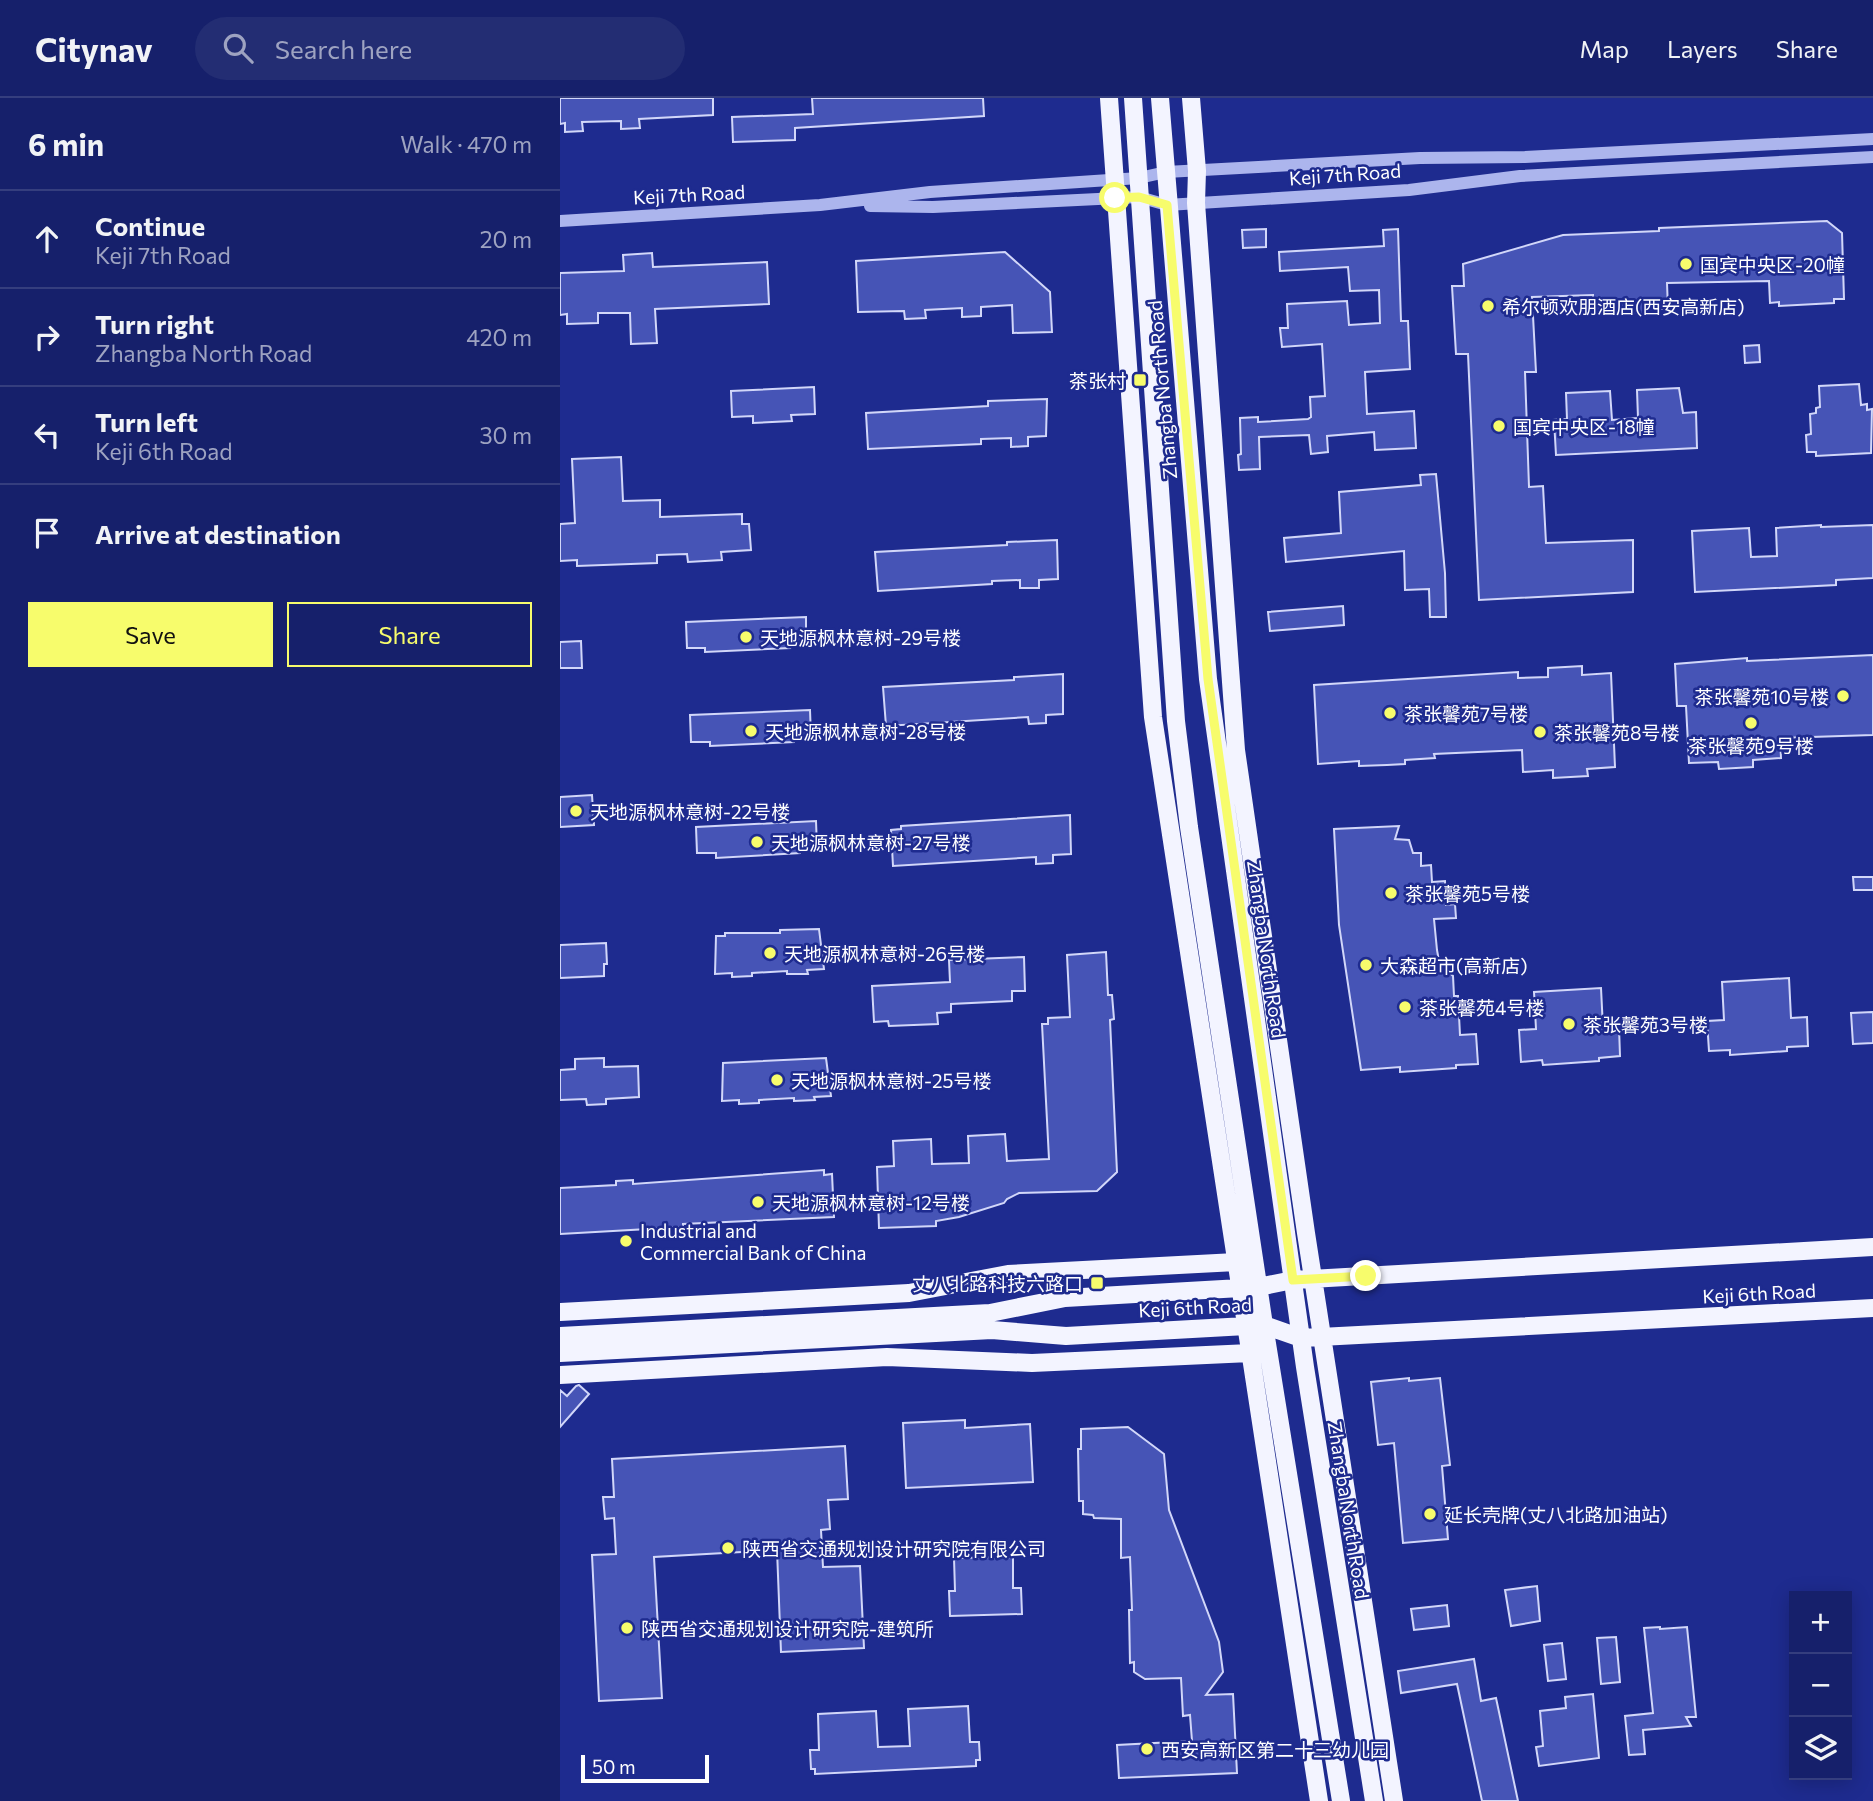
<!DOCTYPE html>
<html lang="en">
<head>
<meta charset="utf-8">
<style>
	body { margin:0; font-family:Commissioner,"Noto Sans SC",sans-serif; background:#232d73; color:#f1f3f6 }
	.controls { position:absolute; right:21px; bottom:21px; display:grid; overflow:hidden; border-radius:0px; box-shadow:0 4px 18px #0003 }
	.controls button { width:63px; height:63px; display:grid; place-items:center; padding:0; border:0; border-bottom:2px solid #353e7e; background:#16206b; color:#f1f3f6; font:35px sans-serif }
	.scale { position:absolute; left:21px; bottom:18px; width:128px; box-sizing:border-box; padding-left:7px; border:4px solid #fff; border-top:0; font-size:19px; line-height:24px; white-space:nowrap; color:#fff; -webkit-text-stroke:5px #1e2b8f; paint-order:stroke }
	.stop { position:absolute; width:21px; height:21px; margin:-16px; border:5px solid #f7fc6c; border-radius:50%; background:#fff }
	.stop.end { background:#f7fc6c; border-color:#fff; box-shadow:0 2px 7px #0008 }
	.list { margin:0; padding:0; list-style:none }
	h2 { display:flex; justify-content:space-between; align-items:center; height:91px; margin:0; padding:0 28px; font-size:30px }
	h2 small { font-size:23px; font-weight:400; color:#9ea3c1 }
	.list li { display:grid; grid-template-columns:46px 1fr auto; gap:21px; align-items:center; box-sizing:border-box; height:98px; padding:0 28px; border-top:2px solid #353e7e }
	.list b { display:block; font-size:26px; white-space:nowrap }
	.list p { margin:0; font-size:23px; white-space:nowrap; color:#9ea3c1 }
	.list em { font-size:23px; font-style:normal; color:#9ea3c1 }
	.actions { display:flex; gap:14px; padding:21px 28px }
	.actions a { flex:1; padding:16px 0; border:2px solid #f7fc6c; border-radius:0px; text-align:center; font-size:24px; color:#f7fc6c }
	.actions .main { background:#f7fc6c; color:#111 }
	.icon { flex:none; width:38px; height:38px; fill:none; stroke:currentColor; stroke-width:2; stroke-linecap:round; stroke-linejoin:round }
	.map { position:relative; flex:none; width:1313px; height:1703px; overflow:hidden }
	header { display:flex; align-items:center; gap:42px; box-sizing:border-box; height:98px; padding:0 35px; background:#16206b; border-bottom:2px solid #353e7e }
	header strong { font-size:33px }
	nav { display:flex; gap:38px; margin-inline-start:auto; font-size:24px }
	.search { width:490px; height:63px; background:#232d73; display:flex; align-items:center; gap:18px; box-sizing:border-box; padding:0 24px; border-radius:38px; color:#9ea3c1; font-size:26px }
	main { display:flex }
	aside { flex:1; background:#16206b }
	.map>svg:first-child { display:block }
</style>
</head>
<body>
<header>
<strong>Citynav</strong>
<div class="search"><svg class="icon" aria-label="search" viewBox="0 0 24 24"><circle cx="10" cy="10" r="6"/><path d="M15 15l6 6"/></svg>Search here</div>
<nav><a>Map</a><a>Layers</a><a>Share</a></nav>
</header>
<main>
<aside>
<h2>6 min<small>Walk · 470 m</small></h2>
<ul class="list">
<li><svg class="icon" aria-label="ahead" viewBox="0 0 24 24"><path d="M12 20V5M6 11l6-6 6 6"/></svg><div><b>Continue</b><p>Keji 7th Road</p></div><em>20 m</em></li>
<li><svg class="icon" aria-label="right" viewBox="0 0 24 24"><path d="M7 20v-9h11M14 6l5 5-5 5"/></svg><div><b>Turn right</b><p>Zhangba North Road</p></div><em>420 m</em></li>
<li><svg class="icon" aria-label="left" viewBox="0 0 24 24"><path d="M17 20v-9H6M10 6l-5 5 5 5"/></svg><div><b>Turn left</b><p>Keji 6th Road</p></div><em>30 m</em></li>
<li><svg class="icon" aria-label="arrive" viewBox="0 0 24 24"><path d="M6 21V4h12l-3 4 3 4H6"/></svg><div><b>Arrive at destination</b></div></li>
</ul>
<div class="actions"><a class="main">Save</a><a>Share</a></div>
</aside>
<div class="map">
<svg width="1313" height="1703" viewBox="0 0 1313 1703">
	<rect width="100%" height="100%" fill="#1e2b8f"/>
	<path fill="#4654b6" stroke="#d2d7f9" stroke-width="2" d="M0 0H153V17L79 21 80 30 61 31V23L22 24 23 33 5 34V25L0 26Z
		M252 0H423L424 18 235 30V42L173 44 172 19 253 16Z
		M1267 123 1282 135 1284 201H1274V205L1219 208V204L1210 205 1209 183 1107 185 1108 211H1098V215H1063V217L1043 218V214H1033V197L972 199 976 274H965L969 389 983 388 986 445 1073 442V494L919 502 908 256H896L892 188H904L903 166 1003 137 1099 133V130Z
		M706 131V149L683 150 682 132Z
		M838 131 841 223H848L850 271 805 274 807 316 854 313 856 350 815 352 814 334 767 338 768 354 751 356 749 337 699 339 700 371 679 372 678 357 681 356 680 320 698 319V324L748 321 751 319 750 299 765 298 762 246 722 249 720 230H728L727 206 787 203 789 227 820 225 819 192 790 193 788 169 720 173 719 154 824 148 823 132Z
		M445 154 490 194 492 234 453 235 452 207 421 209V218L402 219V210L365 212 366 220 345 221 344 213 298 214 296 163Z
		M92 155 93 169 207 164 209 206 95 211 97 245 71 246 70 215H38V225L7 226V216L0 217V175L64 173 63 157Z
		M1199 247 1200 264 1185 265 1184 248Z
		M1299 286 1301 307 1307 306V312L1312 311 1311 355 1256 358V354H1247L1246 337 1251 336 1250 316 1256 315V310L1260 309 1259 288Z
		M254 289 255 316 231 317 232 323 193 325V318L172 319 171 293Z
		M1119 290 1123 315 1136 314 1137 350 996 357 994 322 1007 321 1006 295 1050 293 1052 322 1078 320 1077 292Z
		M487 301 486 338 468 339V348L451 349V340L421 341V346L308 351 306 315 428 308V303Z
		M61 359 63 403 100 402V419L182 416V426H189L191 452 161 454 162 462 128 464 127 456 97 457V465L17 468V462L0 463V426L15 425 12 361Z
		M876 376 885 475 886 519H870L869 491 845 492 844 453 726 464 724 440 781 435 779 394 861 387 860 377Z
		M1261 427V429L1313 427V480L1276 482V487L1135 494 1132 433 1189 430 1191 459 1217 458 1216 430Z
		M497 442 498 481 479 482V490H460V482L432 483V486L318 493 315 454 447 447V444Z
		M783 508 784 527 710 533 708 514Z
		M246 519V545L229 546 230 550 145 554V550H127L126 524Z
		M21 543 22 570H0V544Z
		M1313 557V637L1220 640 1221 660 1193 662V669L1159 671 1158 664 1129 665 1126 608H1117L1115 566 1187 560V563Z
		M1022 568V577L1051 575 1055 669 1027 671 1028 678 993 680V672L963 674 962 652 874 656 875 660 845 662V666L827 667 799 668V663L758 666 754 587 958 574V580L988 579V570Z
		M503 576V616L486 617V625L469 626 468 619 326 628 323 589 454 582V579Z
		M250 612 251 639H234V644L150 648V644H131L130 617Z
		M32 697 34 727 0 729V699Z
		M510 717 511 756 493 757V765L476 766V759L333 768 331 732 341 731V728Z
		M256 723 257 750H240V755L156 760V755H137L136 729Z
		M839 728 835 741 849 742 853 755H861V768L871 767 872 784 885 783 886 807 895 806 896 820 874 821 877 852 879 863 893 878 894 898H898L900 937 916 936 918 966 896 967V970L840 974V969L801 972 779 827 774 731Z
		M1293 779H1313V792H1294Z
		M259 831 264 871 247 872 248 876H227V873L192 875V878L172 879V875L155 876 156 838H165V835H220V832Z
		M46 845 47 866H44V878L0 880V847Z
		M546 854 548 897H552L554 921 550 922 557 1074 537 1093 459 1095 447 1101 444 1105 399 1119 376 1123V1128L319 1130 317 1069 334 1068 333 1043 371 1041 372 1066 409 1065 408 1038 445 1036 447 1063 489 1061 482 926H488V920L510 919 507 857Z
		M464 859 465 893H452V903L391 906V914L377 915 378 926 329 928 328 923 314 924 312 888 390 884 389 862Z
		M1229 880 1231 920 1247 919 1248 948 1227 949V953L1170 957V952L1149 953 1147 923 1164 922 1162 884Z
		M1041 890 1043 930 1059 929 1060 958 1039 960V963L983 967 982 962 961 964 959 932 976 931 974 894Z
		M1313 914V945L1293 946 1291 915Z
		M44 960V969L78 968 79 999 46 1001V1006L27 1007 26 1001 0 1002V972L15 971V961Z
		M266 960 271 998 254 999 255 1002 234 1003V1000L199 1002V1005L179 1006V1002L162 1003 163 965Z
		M264 1072V1077L272 1076 274 1119 123 1126V1129L0 1136V1090L56 1087V1083L73 1082V1086Z
		M849 1280V1283L880 1280 890 1367 882 1368 888 1441 843 1445 834 1345 818 1347 811 1284Z
		M19 1287 29 1296 0 1329V1292L7 1298 16 1288Z
		M405 1322V1330L470 1326 473 1384 346 1390 343 1325Z
		M568 1329 604 1356 609 1412 659 1544 663 1574 646 1597 673 1596 677 1675 559 1680 557 1647 632 1643 630 1617 623 1618 621 1580 585 1581 574 1574V1564L570 1565 569 1512H572L570 1459 561 1460V1421L534 1420 533 1417 523 1416V1403H519L518 1351H521V1331Z
		M285 1348 288 1401 268 1402 270 1431 261 1432 263 1469 300 1468 304 1550 221 1554 217 1452 94 1459 102 1600 39 1603 32 1457 56 1456 54 1420 45 1421 43 1399H54L52 1361Z
		M453 1459V1490H461L462 1516 390 1518 389 1493H395L394 1460Z
		M977 1488 980 1523 951 1528 945 1492Z
		M887 1507 889 1528 854 1532 851 1511Z
		M1100 1529V1531L1127 1529 1136 1619H1126L1131 1628 1083 1632 1085 1656 1069 1657 1065 1618 1093 1615 1084 1530Z
		M1056 1539 1060 1584 1041 1586 1037 1540Z
		M1002 1545 1006 1581 988 1583 984 1547Z
		M914 1561 921 1603 936 1600 958 1703H922L897 1586 841 1595 838 1573Z
		M1033 1596 1039 1660 979 1668 976 1649 983 1648 980 1613 1006 1610 1005 1599Z
		M408 1608 410 1644H419L420 1662H416V1668L255 1676V1671H251L250 1652H259L258 1616 316 1613 318 1649 350 1648 348 1611Z"/>
	<g fill="none" stroke-linecap="round" stroke-linejoin="round">
		<path stroke="#acb5ed" stroke-width="12" d="M310 108 373 109 579 99 607 107 849 92 960 78 1313 59
			M0 123 260 107 370 94 579 80 606 74 860 60 965 59 1313 41"/>
		<path stroke="#f3f4ff" stroke-width="18" d="M549 0 593 619 759 1703
			M573 0 616 623 629 729 704 1227 781 1703
			M600 0 648 581 745 1269 814 1703
			M631 0 637 73 636 105 676 652 746 1135 834 1703
			M0 1214 349 1195 448 1176 676 1164 684 1173
			M0 1238 430 1215 505 1200 698 1189 733 1182 1313 1149
			M0 1255 432 1232 506 1238 704 1227 741 1240 1313 1210
			M0 1277 327 1259 472 1265 690 1255 694 1247"/>
	</g>
	<g fill="none" stroke-linecap="round" stroke-linejoin="round">
		<path stroke="#f7fc6c" stroke-width="9" d="M555 100 579 99 607 107 648 581 733 1182 806 1178"/>
	</g>
	<g fill="#f7fc6c" stroke="#1e2b8f" stroke-width="2.5">
		<circle cx="1126" cy="166" r="7"/>
		<circle cx="928" cy="208" r="7"/>
		<rect x="573" y="275" width="14" height="14" rx="3.5"/>
		<circle cx="939" cy="328" r="7"/>
		<circle cx="186" cy="539" r="7"/>
		<circle cx="1283" cy="598" r="7"/>
		<circle cx="830" cy="615" r="7"/>
		<circle cx="1191" cy="625" r="7"/>
		<circle cx="191" cy="633" r="7"/>
		<circle cx="980" cy="634" r="7"/>
		<circle cx="16" cy="713" r="7"/>
		<circle cx="197" cy="744" r="7"/>
		<circle cx="831" cy="795" r="7"/>
		<circle cx="210" cy="855" r="7"/>
		<circle cx="806" cy="867" r="7"/>
		<circle cx="845" cy="909" r="7"/>
		<circle cx="1009" cy="926" r="7"/>
		<circle cx="217" cy="982" r="7"/>
		<circle cx="198" cy="1104" r="7"/>
		<circle cx="66" cy="1143" r="7"/>
		<rect x="530" y="1178" width="14" height="14" rx="3.5"/>
		<circle cx="870" cy="1416" r="7"/>
		<circle cx="168" cy="1450" r="7"/>
		<circle cx="67" cy="1530" r="7"/>
		<circle cx="587" cy="1651" r="7"/>
	</g>
	<g text-anchor="middle" dominant-baseline="central" stroke-width="5" stroke-linejoin="round" paint-order="stroke">
		<g font-size="19" fill="#fff" stroke="#1e2b8f">
			<text transform="translate(785 76) rotate(-4)">Keji 7th Road</text>
			<text transform="translate(129 96) rotate(-3)">Keji 7th Road</text>
			<text transform="translate(602 292) rotate(-95)">Zhangba North Road</text>
			<text transform="translate(707 851) rotate(82)">Zhangba North Road</text>
			<text transform="translate(1199 1195) rotate(-3)">Keji 6th Road</text>
			<text transform="translate(635 1209) rotate(-3)">Keji 6th Road</text>
			<text transform="translate(789 1412) rotate(81)">Zhangba North Road</text>
		</g>
		<g font-size="19" fill="#fff" stroke="#1e2b8f" text-anchor="start">
			<text x="1140" y="166">国宾中央区-20幢</text>
			<text x="942" y="208">希尔顿欢朋酒店(西安高新店)</text>
			<text x="566" y="282" text-anchor="end">茶张村</text>
			<text x="953" y="328">国宾中央区-18幢</text>
			<text x="200" y="539">天地源枫林意树-29号楼</text>
			<text x="1269" y="598" text-anchor="end">茶张馨苑10号楼</text>
			<text x="844" y="615">茶张馨苑7号楼</text>
			<text x="205" y="633">天地源枫林意树-28号楼</text>
			<text x="994" y="634">茶张馨苑8号楼</text>
			<text x="1191" y="647" text-anchor="middle">茶张馨苑9号楼</text>
			<text x="30" y="713">天地源枫林意树-22号楼</text>
			<text x="211" y="744">天地源枫林意树-27号楼</text>
			<text x="845" y="795">茶张馨苑5号楼</text>
			<text x="224" y="855">天地源枫林意树-26号楼</text>
			<text x="820" y="867">大森超市(高新店)</text>
			<text x="859" y="909">茶张馨苑4号楼</text>
			<text x="1023" y="926">茶张馨苑3号楼</text>
			<text x="231" y="982">天地源枫林意树-25号楼</text>
			<text x="212" y="1104">天地源枫林意树-12号楼</text>
			<text x="80" y="1132">Industrial and<tspan x="80" dy="22">Commercial Bank of China</tspan></text>
			<text x="523" y="1185" text-anchor="end">丈八北路科技六路口</text>
			<text x="884" y="1416">延长壳牌(丈八北路加油站)</text>
			<text x="182" y="1450">陕西省交通规划设计研究院有限公司</text>
			<text x="81" y="1530">陕西省交通规划设计研究院-建筑所</text>
			<text x="601" y="1651">西安高新区第二十三幼儿园</text>
		</g>
	</g>
</svg>
<div class="controls">
<button>+</button>
<button>−</button>
<button><svg class="icon" aria-label="layers" viewBox="0 0 24 24"><path d="M12 4l9 5-9 5-9-5zM3 14l9 5 9-5"/></svg></button>
</div>
<div class="scale">50 m</div>
<div class="stop" style="left:555px;top:100px"></div>
<div class="stop end" style="left:806px;top:1178px"></div>
</div>
</main>
</body>
</html>
